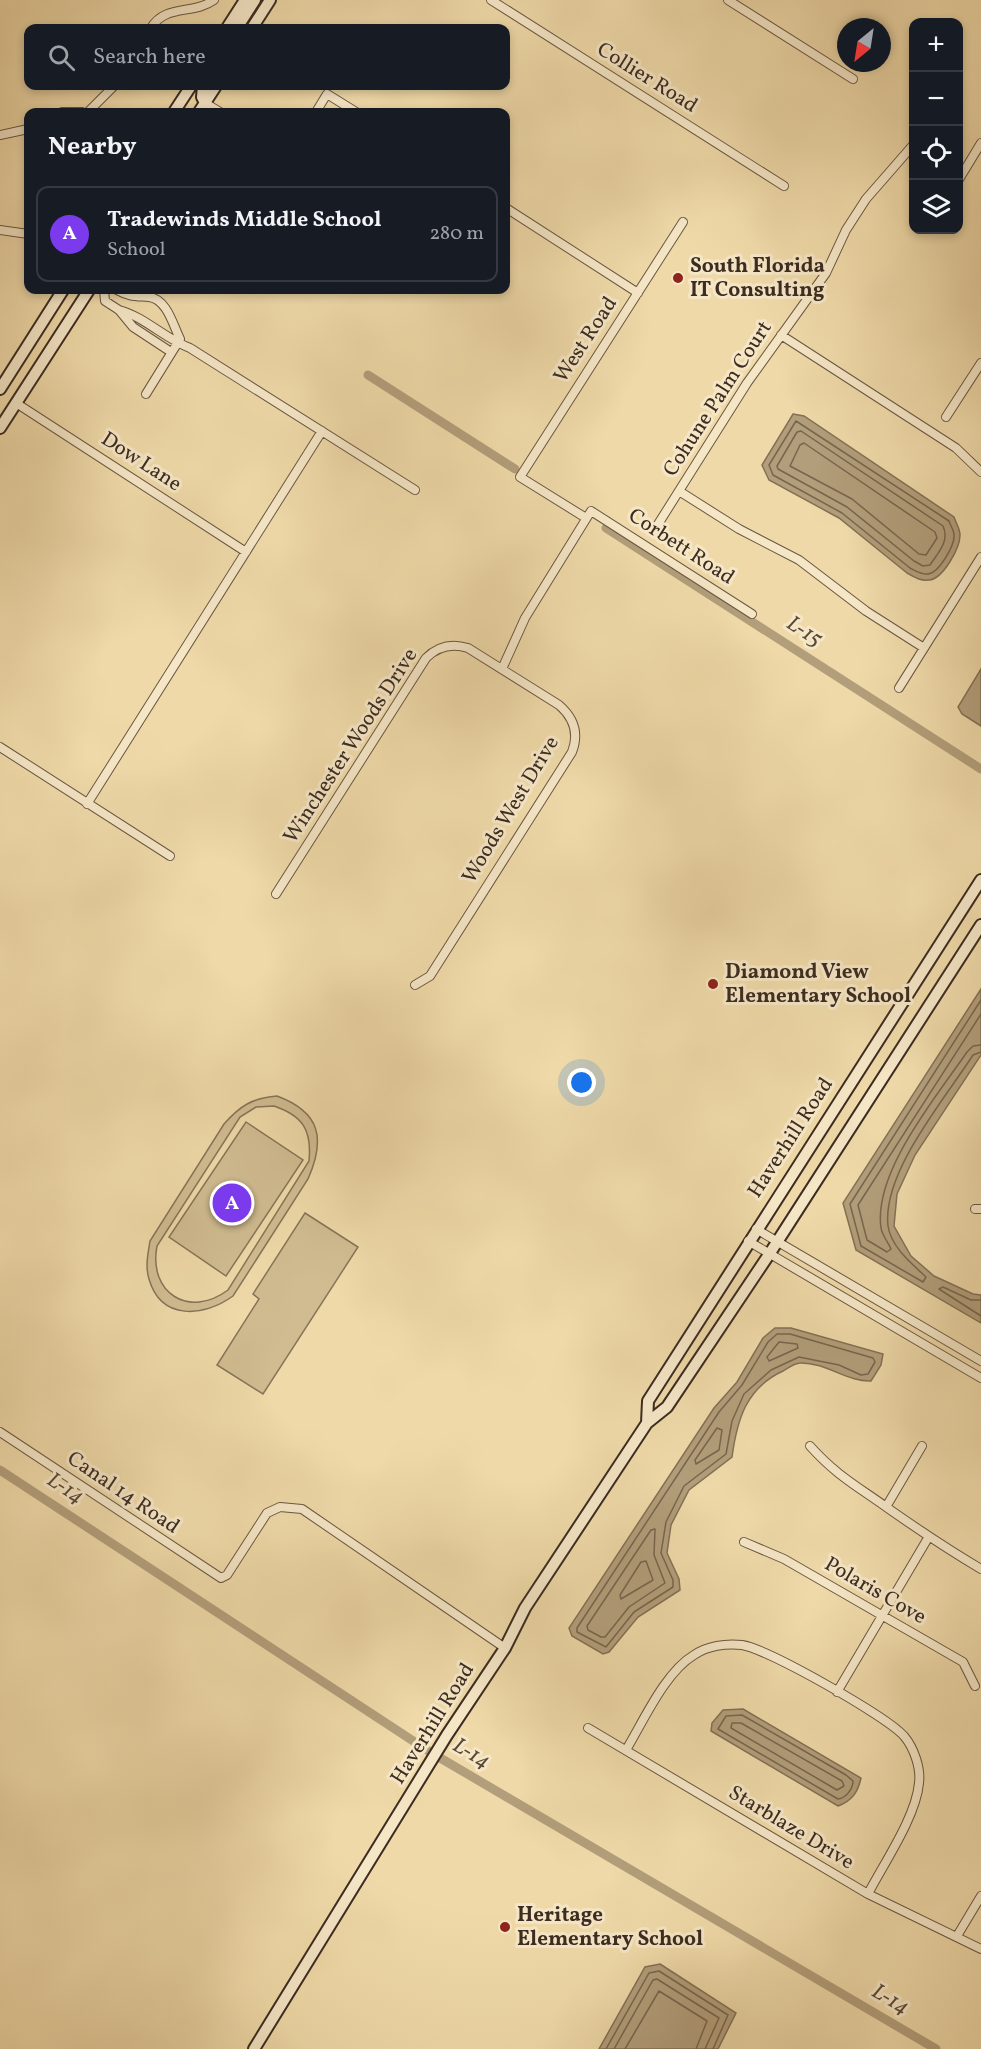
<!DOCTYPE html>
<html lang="en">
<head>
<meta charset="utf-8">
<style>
	body { margin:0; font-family:Vollkorn,serif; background:#20242c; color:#f1f3f6 }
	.controls { position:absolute; right:18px; top:18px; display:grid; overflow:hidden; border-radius:12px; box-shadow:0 3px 9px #0003 }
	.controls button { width:54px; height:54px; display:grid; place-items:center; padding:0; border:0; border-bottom:2px solid #363941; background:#171b24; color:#f1f3f6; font:30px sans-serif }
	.compass { position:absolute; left:837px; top:18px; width:54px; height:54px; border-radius:50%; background:#171b24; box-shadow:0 3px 9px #0003; rotate:210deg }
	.you { position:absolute; left:582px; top:1083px; width:21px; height:21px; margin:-15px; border:4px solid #fff; border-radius:50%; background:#1a73e8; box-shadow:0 0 0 9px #1a73e833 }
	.badge { display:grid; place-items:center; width:39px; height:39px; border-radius:50%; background:#7c3aed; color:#fff; font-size:20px; font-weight:700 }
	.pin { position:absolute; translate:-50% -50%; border:3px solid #fff; box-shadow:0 2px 6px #0006 }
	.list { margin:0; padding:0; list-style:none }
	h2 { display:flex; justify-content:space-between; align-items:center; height:78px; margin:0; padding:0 24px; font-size:26px }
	h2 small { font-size:20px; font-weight:400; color:#9ea1a6 }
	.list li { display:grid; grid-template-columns:39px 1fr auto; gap:18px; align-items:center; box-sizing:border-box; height:96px; margin:0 12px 12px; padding:0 12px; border:2px solid #363941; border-radius:12px }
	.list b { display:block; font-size:22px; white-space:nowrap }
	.list p { margin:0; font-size:20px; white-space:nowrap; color:#9ea1a6 }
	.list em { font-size:20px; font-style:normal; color:#9ea1a6 }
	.icon { flex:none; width:33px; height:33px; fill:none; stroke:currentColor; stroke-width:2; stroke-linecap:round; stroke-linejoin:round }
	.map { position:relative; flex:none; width:981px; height:2049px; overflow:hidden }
	.search { position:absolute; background:#171b24; box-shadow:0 3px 9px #0003; left:24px; top:24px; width:486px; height:66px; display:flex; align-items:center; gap:15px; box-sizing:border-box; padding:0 21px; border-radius:12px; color:#9ea1a6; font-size:22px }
	.panel { position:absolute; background:#171b24; box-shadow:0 3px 9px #0003; left:24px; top:108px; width:486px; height:186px; border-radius:12px }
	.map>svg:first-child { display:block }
</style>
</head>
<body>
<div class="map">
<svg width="981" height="2049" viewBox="0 0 981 2049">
	<rect width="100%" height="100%" fill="#efd9a8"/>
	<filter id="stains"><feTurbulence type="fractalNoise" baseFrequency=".00333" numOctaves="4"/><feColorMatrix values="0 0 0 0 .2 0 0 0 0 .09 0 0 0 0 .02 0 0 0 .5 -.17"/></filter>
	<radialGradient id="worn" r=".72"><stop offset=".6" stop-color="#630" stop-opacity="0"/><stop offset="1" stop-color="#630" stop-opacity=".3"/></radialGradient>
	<path fill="#d1bc91" stroke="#867459" stroke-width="1.5" fill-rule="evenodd" d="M277 1096C320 1112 326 1138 308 1179L233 1296C204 1317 161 1321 149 1279 145 1266 148 1254 150 1241L224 1124C240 1106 252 1098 277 1096ZM274 1106C303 1116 312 1130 309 1161L228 1290C189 1319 148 1293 157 1246L240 1117 256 1107Z
		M246 1122 303 1160 226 1276 169 1237Z
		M305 1213 358 1247 263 1394 217 1365 259 1299 253 1294Z"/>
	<path fill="#b29e7a" stroke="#837056" stroke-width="1.5" d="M793 414 804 416 954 517C956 523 960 529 960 535 960 548 943 579 929 580 920 581 914 577 907 573L839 518 769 480 762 465Z
		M981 669V726L962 714 958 707Z
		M981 989V1055L915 1155 897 1194 894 1226 911 1256 934 1276 973 1294 981 1295V1323L856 1250 843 1203Z
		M775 1328H791L883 1354 881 1365 871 1381C847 1382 825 1362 800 1363 795 1363 788 1368 783 1371 746 1388 737 1420 732 1457L689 1490 671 1525 667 1553 679 1579 680 1590 638 1617 609 1652 603 1654 572 1636 569 1628 714 1408 737 1382 763 1338Z
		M743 1709 861 1778C858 1792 852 1801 838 1806L711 1731 712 1723 723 1710Z
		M660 1964 736 2013 718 2049H599L645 1967Z"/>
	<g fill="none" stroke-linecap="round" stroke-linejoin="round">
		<path stroke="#77654e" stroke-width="1.5" d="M796 421 949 521C950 525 954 530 954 535 955 545 939 573 928 574 922 575 916 571 910 568L842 513 773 475 769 465Z
			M801 431 943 526C950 541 938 553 930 565L923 566 914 561 847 507 778 469 777 466 797 432Z
			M804 443 935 532 937 538 926 555 919 554 852 499 790 466 800 445Z
			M981 1000 850 1204 861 1246 923 1282 926 1277C912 1264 891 1247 888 1226 882 1172 945 1099 973 1055L981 1052
			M981 1014 858 1205 867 1240 887 1252 891 1249C888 1242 882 1235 881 1228 873 1172 937 1096 967 1052L973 1046 981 1045
			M981 1300H971L943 1287 939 1289 981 1316
			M777 1334H790L873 1358 875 1362 868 1374 861 1375 839 1365 799 1357 771 1370 744 1394 732 1421 726 1454 684 1486 666 1522 661 1553 673 1580V1587L634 1612 606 1647 577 1632V1628L719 1412 742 1385 768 1342Z
			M779 1342 797 1344 798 1348 769 1361 767 1357Z
			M717 1428 722 1430 719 1450 696 1464 695 1460Z
			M655 1529 654 1555 665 1583 629 1607 605 1637H601L588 1630 587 1626 651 1530Z
			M646 1561 653 1580 621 1599 620 1595 641 1562Z
			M742 1715 846 1775 853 1781C853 1789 846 1798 838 1799L718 1729 726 1716Z
			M732 1723H741L842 1781 844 1786 837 1790 731 1728Z
			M606 2049 649 1973 659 1971 728 2015 713 2049
			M614 2049 653 1980 657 1979 719 2018 705 2049
			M625 2049 659 1991 707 2021 696 2049"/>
		<path stroke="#b29e7a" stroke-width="9" d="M368 375 515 469
			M606 528 981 769
			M0 1470 430 1752 936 2049"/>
		<defs>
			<path id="street" d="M491 0 784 186
				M728 0 853 79
				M151 28C165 4 193 15 214 0
				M205 103 220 112
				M62 112H82
				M88 112 114 86
				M316 112 327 94 356 112
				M0 135 28 129
				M958 181 981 143
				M506 208 638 293
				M0 230 28 234
				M104 290 105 301 119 310 133 327 171 352
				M117 290C130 297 135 296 149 297 167 299 173 325 180 339L146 394
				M119 310C145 317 165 339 190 348L415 490
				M781 335 956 448 981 472
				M16 403 246 552
				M946 417 981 363
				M679 491 739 529 799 560 866 611 924 648
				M586 518 520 477 683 222
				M655 529 747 383 826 273 846 230 866 199 914 144
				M502 669 525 618 591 511 752 614
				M899 688 981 557
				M0 747 170 856
				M87 804 322 431
				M276 894 426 658C438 646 452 643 468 648L559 705C574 718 579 734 572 752L430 976 415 985
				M975 1209H981
				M756 1229 981 1361
				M748 1241 981 1378
				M0 1432 221 1578 227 1575 267 1513 280 1507 302 1509 505 1648
				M810 1446C837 1476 857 1486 889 1509 919 1530 949 1550 981 1569
				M886 1507 922 1446
				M744 1542 784 1559 963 1662 975 1686
				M837 1692 928 1538
				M588 1728 868 1894 981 1949
				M626 1750C643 1722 665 1672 694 1655 707 1646 726 1643 742 1645 768 1649 886 1716 904 1736 914 1748 921 1768 919 1783 916 1817 884 1863 868 1894
				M957 1936 981 1896"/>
			<path id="secondary" d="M227 28 245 0
				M237 28 255 0
				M252 28 270 0
				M203 86 202 97 205 103
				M174 112 191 86
				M199 112 216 86
				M0 389 63 290
				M0 428 89 290
				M647 1423 648 1401 981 880
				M254 2049 447 1735 505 1648 525 1608 647 1423 667 1407 770 1253 981 925"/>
		</defs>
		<use href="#street" stroke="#695743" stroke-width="10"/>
		<use href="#secondary" stroke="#3c2c21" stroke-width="14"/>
		<use href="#street" stroke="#f5e6c6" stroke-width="8"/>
		<use href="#secondary" stroke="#f5e6c6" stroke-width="10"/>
	</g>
	<g fill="#8f2418" stroke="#f5e6c6" stroke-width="2">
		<circle cx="678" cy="278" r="6"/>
		<circle cx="713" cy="984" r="6"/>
		<circle cx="505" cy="1927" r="6"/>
	</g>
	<g text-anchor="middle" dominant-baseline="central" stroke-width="6" stroke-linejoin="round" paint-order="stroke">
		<g font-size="21" fill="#3c2c21" stroke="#f5e6c6">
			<text transform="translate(647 78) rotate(32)">Collier Road</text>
			<text transform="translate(586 340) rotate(-57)">West Road</text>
			<text transform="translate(718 399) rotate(-57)">Cohune Palm Court</text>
			<text transform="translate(141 462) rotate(33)">Dow Lane</text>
			<text transform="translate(681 547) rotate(33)">Corbett Road</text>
			<text transform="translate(351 746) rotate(-57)">Winchester Woods Drive</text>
			<text transform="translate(511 810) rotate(-59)">Woods West Drive</text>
			<text transform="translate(791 1138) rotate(-57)">Haverhill Road</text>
			<text transform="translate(123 1493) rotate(34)">Canal 14 Road</text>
			<text transform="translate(875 1591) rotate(30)">Polaris Cove</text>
			<text transform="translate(433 1724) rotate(-58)">Haverhill Road</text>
			<text transform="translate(791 1828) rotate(31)">Starblaze Drive</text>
		</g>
		<g font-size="21" font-weight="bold" fill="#3c2c21" stroke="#f5e6c6" text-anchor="start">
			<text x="690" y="266">South Florida<tspan x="690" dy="24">IT Consulting</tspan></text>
			<text x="725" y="972">Diamond View<tspan x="725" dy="24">Elementary School</tspan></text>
			<text x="517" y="1915">Heritage<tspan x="517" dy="24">Elementary School</tspan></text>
		</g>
		<g font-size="22" font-style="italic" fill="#5a4837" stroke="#f5e6c6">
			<text transform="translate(804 632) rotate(33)">L-15</text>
			<text transform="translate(65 1489) rotate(33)">L-14</text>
			<text transform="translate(471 1754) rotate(30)">L-14</text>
			<text transform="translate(890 2000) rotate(30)">L-14</text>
		</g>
	</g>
	<rect width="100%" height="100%" filter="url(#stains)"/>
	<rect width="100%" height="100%" fill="url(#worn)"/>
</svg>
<div class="controls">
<button>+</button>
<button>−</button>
<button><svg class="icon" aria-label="locate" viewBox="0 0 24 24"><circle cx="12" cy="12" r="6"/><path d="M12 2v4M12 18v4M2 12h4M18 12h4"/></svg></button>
<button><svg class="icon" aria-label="layers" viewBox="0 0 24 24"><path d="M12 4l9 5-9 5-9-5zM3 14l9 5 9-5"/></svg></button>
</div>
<svg class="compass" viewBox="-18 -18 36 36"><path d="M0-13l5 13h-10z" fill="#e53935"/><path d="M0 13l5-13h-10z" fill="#9ea1a6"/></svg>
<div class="you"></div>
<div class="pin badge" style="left:232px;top:1203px">A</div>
<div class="search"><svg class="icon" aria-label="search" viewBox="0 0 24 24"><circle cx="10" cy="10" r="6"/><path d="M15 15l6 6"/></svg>Search here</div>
<section class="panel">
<h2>Nearby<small></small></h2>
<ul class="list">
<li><span class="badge">A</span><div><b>Tradewinds Middle School</b><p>School</p></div><em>280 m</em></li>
</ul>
</section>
</div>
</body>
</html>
